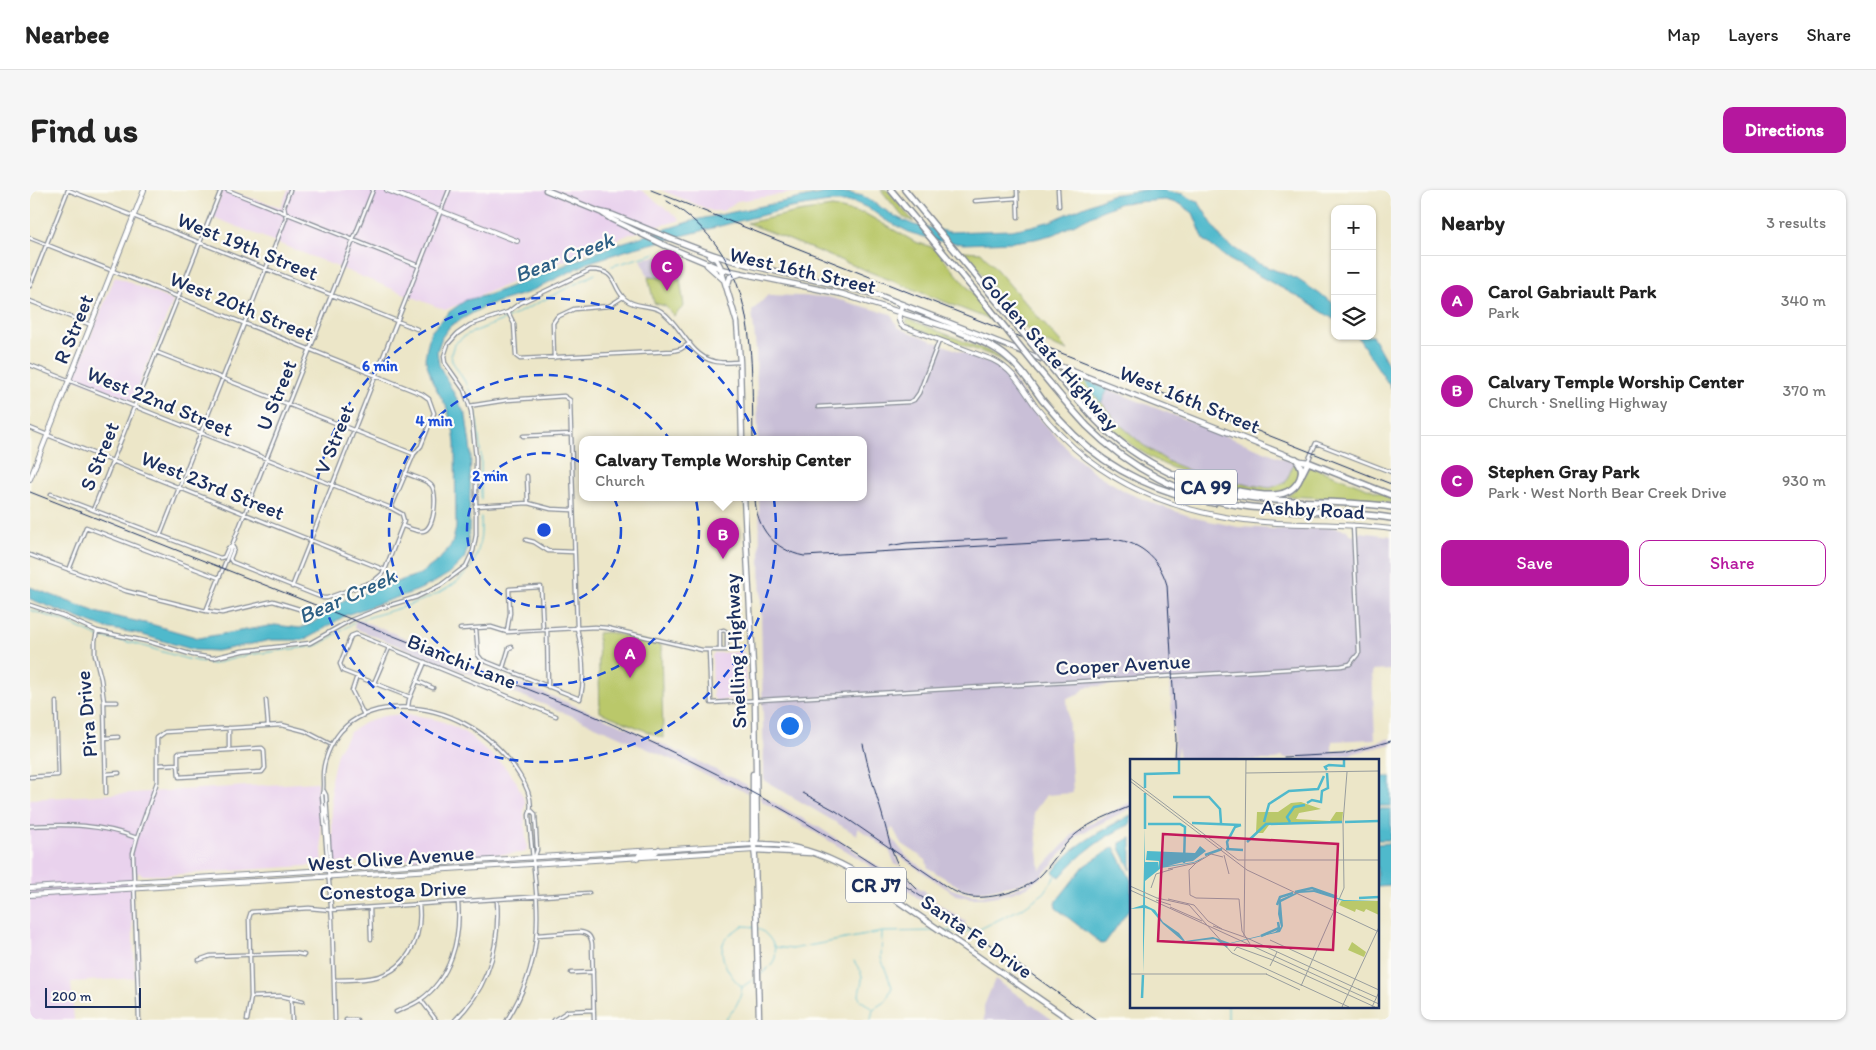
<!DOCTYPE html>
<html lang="en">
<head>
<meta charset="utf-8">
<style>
	body { margin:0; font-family:Itim,sans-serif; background:#f6f6f6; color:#222 }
	.controls { position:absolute; right:15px; top:15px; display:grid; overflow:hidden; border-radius:10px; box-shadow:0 1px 4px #0004 }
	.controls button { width:45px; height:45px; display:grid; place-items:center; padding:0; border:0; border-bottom:1px solid #e0e0e0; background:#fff; color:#222; font:25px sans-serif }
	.scale { position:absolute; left:15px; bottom:12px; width:96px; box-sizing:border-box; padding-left:5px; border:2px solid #1b2f5e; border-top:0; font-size:14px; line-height:18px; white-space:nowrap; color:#1b2f5e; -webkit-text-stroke:4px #fdfcf7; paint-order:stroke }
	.you { position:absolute; left:759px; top:535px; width:18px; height:18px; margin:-12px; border:4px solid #fff; border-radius:50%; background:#1a73e8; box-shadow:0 0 0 8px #1a73e833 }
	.badge { display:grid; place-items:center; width:32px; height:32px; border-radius:50%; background:#b5179e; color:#fff; font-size:16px; font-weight:700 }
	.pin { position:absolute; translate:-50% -41px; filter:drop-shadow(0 1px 2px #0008) }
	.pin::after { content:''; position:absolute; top:26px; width:18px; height:15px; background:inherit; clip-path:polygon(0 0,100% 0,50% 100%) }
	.popup { position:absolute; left:549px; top:246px; width:288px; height:65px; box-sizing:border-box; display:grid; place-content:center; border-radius:10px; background:#fff; filter:drop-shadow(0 1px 4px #0005); font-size:16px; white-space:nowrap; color:#767676 }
	.popup b { font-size:19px; color:#222 }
	.popup::after { content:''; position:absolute; left:50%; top:100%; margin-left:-10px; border:10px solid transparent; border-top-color:#fff }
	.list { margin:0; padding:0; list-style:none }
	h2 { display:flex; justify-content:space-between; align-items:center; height:65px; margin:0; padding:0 20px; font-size:21px }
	h2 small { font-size:16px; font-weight:400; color:#767676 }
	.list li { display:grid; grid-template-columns:32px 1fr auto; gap:15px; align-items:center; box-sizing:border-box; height:90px; padding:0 20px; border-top:1px solid #e0e0e0 }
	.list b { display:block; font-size:19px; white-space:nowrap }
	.list p { margin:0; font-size:16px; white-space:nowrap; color:#767676 }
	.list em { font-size:16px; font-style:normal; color:#767676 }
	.actions { display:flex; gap:10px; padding:15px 20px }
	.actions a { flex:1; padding:11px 0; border:1px solid #b5179e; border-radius:10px; text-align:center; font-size:18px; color:#b5179e }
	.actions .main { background:#b5179e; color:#fff }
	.icon { flex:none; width:28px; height:28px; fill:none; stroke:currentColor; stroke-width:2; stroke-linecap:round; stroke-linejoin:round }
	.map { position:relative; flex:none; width:1361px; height:830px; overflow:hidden; border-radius:10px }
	header { display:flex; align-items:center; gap:30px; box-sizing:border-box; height:70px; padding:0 25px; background:#fff; border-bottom:1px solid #e0e0e0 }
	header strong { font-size:24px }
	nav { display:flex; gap:28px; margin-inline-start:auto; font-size:18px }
	.intro { display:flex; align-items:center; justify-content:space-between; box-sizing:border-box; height:120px; padding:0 30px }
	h1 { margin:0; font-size:35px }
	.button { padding:12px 22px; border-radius:10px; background:#b5179e; color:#fff; font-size:18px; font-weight:700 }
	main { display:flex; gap:30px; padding:0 30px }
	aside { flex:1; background:#fff; border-radius:10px; box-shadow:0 1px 4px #0004 }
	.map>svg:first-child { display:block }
</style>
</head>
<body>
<header>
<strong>Nearbee</strong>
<nav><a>Map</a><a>Layers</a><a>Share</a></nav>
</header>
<div class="intro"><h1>Find us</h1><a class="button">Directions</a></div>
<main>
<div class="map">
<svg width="1361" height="830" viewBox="0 0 1361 830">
	<rect width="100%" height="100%" fill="#fdfcf7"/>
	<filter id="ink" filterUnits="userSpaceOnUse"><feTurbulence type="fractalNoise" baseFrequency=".02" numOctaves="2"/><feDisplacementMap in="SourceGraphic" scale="10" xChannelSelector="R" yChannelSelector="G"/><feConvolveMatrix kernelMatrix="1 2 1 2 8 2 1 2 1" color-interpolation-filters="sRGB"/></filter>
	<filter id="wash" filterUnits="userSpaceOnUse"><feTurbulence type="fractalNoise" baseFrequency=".0096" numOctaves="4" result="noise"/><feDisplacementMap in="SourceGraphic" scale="20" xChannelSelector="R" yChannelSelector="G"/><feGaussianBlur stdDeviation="1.12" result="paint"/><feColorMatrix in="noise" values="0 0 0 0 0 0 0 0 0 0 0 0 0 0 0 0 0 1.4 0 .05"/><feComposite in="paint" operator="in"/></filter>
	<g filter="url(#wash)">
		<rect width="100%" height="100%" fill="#ece6c8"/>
		<path fill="#e9d2ed" d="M193 0 251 17 258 0H611L651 30 600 44 415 120 183 27Z
			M631 0H782L707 11 693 21H682Z
			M85 86 143 111 102 211 44 188Z
			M713 462 714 463 717 507 687 511 683 507 682 465 685 463Z
			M372 524 390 526 411 531 427 538 440 546 474 576 486 591 495 612 494 624 497 658 496 662 492 663 393 669 306 673 303 672 301 590 307 563 320 542 336 532 353 526Z
			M287 592 293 672 290 675 137 685H113L108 682 101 704 105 788 41 792 44 830H0V609Z"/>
		<path fill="#c9bfd7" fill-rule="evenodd" d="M627 66 650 75V89L618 87 611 69Z
			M738 105 798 107 861 124 868 137 874 140 966 175 974 180 981 187 1012 231 1041 263 1065 283 1096 302 1125 314 1165 328 1208 337 1263 340 1301 337 1317 340 1320 345 1327 346 1330 342 1361 346V480L1342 481 1345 549 1302 551V562L1330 557 1361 548V554L1295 570H1265L1276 568H1253V566L1246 570H1150L1148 556 1146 570H1142L1144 557 1140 490 1056 497 1048 505 1037 508 1043 603 1016 605 1004 622 1010 680 1046 641 1101 612V618L1048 645 1010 688 997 697 982 703 955 708H940L926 705 865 663 870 677 865 674 859 660 828 638 827 645 734 590 729 308H833V250H728L726 160 722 121ZM863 638 871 653 896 670 898 678 931 698 944 701H955L989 694 1005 687 996 694 982 700 955 705H941L922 699 876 666 862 648 860 639Z
			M1078 199 1264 273 1256 292 1240 298 1200 292 1168 284 1139 272 1113 255 1086 231 1071 213Z
			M330 430 497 496 601 539 717 595 718 603 540 525 324 438 325 434 323 432Z
			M730 605 790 638 885 701 872 686 869 680 889 698 895 701 897 706 936 732 931 738 921 733 876 699 820 663 733 612 729 607Z
			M965 789 1023 830H954V816Z"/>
		<path fill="#bac86a" stroke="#6a7c64" d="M851 0H857L884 32 873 27Z
			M802 17C810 18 827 24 834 23L885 52 905 58 953 116 951 121 962 126 968 133 717 33 768 22Z
			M932 61 951 62 1038 161 1006 149 963 100 962 95Z
			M618 87 650 89 654 116 644 126 635 116 624 113Z
			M878 129 961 162 982 176 961 165 881 137 876 132Z
			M1030 180 1054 190 1086 231 1113 255 1139 272 1168 284 1200 292 1240 298 1256 292 1264 273 1268 278C1274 318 1203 298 1184 293V291C1169 287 1154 283 1140 277 1095 258 1059 219 1030 180Z
			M1279 276 1361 307V313L1338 310 1257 306 1269 296Z
			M578 442 631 455 633 548 570 522 568 443Z"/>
		<path fill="#4fb9cc" stroke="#357495" d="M1115 0H1131L1153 4 1169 13 1193 51 1227 73 1267 89 1305 114V130L1272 109 1198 69 1174 50 1163 23 1150 14 1135 10 1091 13 1071 21 1025 44 1005 49 982 52 934 54 909 51 881 43 855 30 840 19 824 12H799L760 18 601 59 560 72 497 103 455 116 420 136 412 147 407 161 409 175 436 226 441 262 439 341 438 358 434 369 420 383 405 392 386 401 316 425 287 443 274 450H241L187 461 164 460 106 443 74 438 0 409V397L69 423 124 435 169 448 245 435 270 438 281 434 314 410 390 384 409 370 422 354 426 338 425 253 423 238 416 216 403 193 395 168 400 143 419 122 436 110 458 105 514 84 559 65 588 54 665 30 795 3H818L833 6 866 27 884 35 920 42 982 40 1002 36 1021 31 1081 5Z
			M1342 145 1361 180V198L1327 146H1342Z
			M1054 190 1078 199 1071 213Z
			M1347 587H1361V616H1347Z
			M1347 619H1361V650H1347Z
			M1101 625V634C1074 646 1049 664 1030 687L1023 682C1043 654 1071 641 1101 625Z
			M1101 648V680L1090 658V653Z
			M1361 653V695L1347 696V654Z
			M1084 657 1101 690V717L1075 753 1072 754 1026 718 1025 713 1054 676Z"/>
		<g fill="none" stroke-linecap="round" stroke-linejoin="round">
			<path stroke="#4fb9cc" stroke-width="1" d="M582 76 626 63
				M437 195 422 171 421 164 424 154 436 145 478 128 565 84
				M438 198 443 206
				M446 222 451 266V309
				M0 420 34 431 69 447 103 453 157 469 183 474 217 465 285 456 293 453 313 439
				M330 430C361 420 416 408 437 382 450 367 452 345 451 327
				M315 438 324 433
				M713 736C720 736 727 737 732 741 741 747 750 762 743 772 737 782 722 790 712 797 701 788 689 770 693 754 695 746 706 740 713 736Z
				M914 741H946L994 717 1014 703 1027 684
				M745 757 762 759 852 742 907 741
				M824 771C827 776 831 781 832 786 833 795 827 802 830 810L842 818
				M1198 816V830
				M695 830C704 820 711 810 712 797
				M841 830 843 819 856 811 862 797 851 768 852 743"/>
		</g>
	</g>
	<g filter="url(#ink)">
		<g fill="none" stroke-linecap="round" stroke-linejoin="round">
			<defs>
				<path id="minor" d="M38 0 387 139
					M197 0 389 76
					M987 0 988 27
					M1028 0 1029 16
					M945 11 987 8
					M0 48 392 204 399 209 404 223 391 256 384 264 361 318 372 324 374 331 355 380 351 385 344 391 297 408H293L202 372 200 369 204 359 202 356 198 358 194 367 190 368 21 304
					M0 96 38 0
					M0 111 61 135
					M478 122 484 134 486 166 490 169 642 161 651 159 660 153
					M126 162 384 264
					M524 168 523 133 527 127 544 119 579 116 593 107
					M0 175 361 318
					M439 216 477 210 534 206 540 210 547 438C552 459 556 487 550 509L452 470 448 465 446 438
					M788 217 879 212 884 210 889 203 909 151
					M0 238 355 380
					M493 246 541 244
					M1278 271 1286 253 1361 282
					M497 286 498 313
					M445 316 498 313 521 319 542 320
					M63 320 191 0
					M373 336C379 338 387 342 393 341 405 339 408 302 401 295 395 289 383 287 375 283
					M130 346 256 28 254 16 260 0
					M496 350 504 352 518 361 544 362
					M0 365 96 401 176 421 192 423 243 411 279 422
					M39 380 56 337 189 388
					M262 397 419 0
					M0 415 33 426 67 441 120 452 163 465 183 468 212 461 280 453 321 430 354 417 387 407 411 395 436 376 443 361 446 345V268L441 221 434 200 415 173 414 166 418 154 427 144 440 135 478 122 490 113 560 80C589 80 580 95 595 109 605 118 620 114 631 121 651 134 659 165 683 171 692 174 701 172 710 172
					M176 421 343 0
					M430 439 461 437 477 442 565 437 577 438 672 460C680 460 689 460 697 460V442L694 440 690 441V460
					M517 439 518 497
					M67 441 65 451V465L71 489 74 512 76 603
					M477 441 480 423 479 399 511 397 513 440
					M679 460 681 513 1311 476 1320 474 1329 463 1323 335
					M473 478 479 458 482 457
					M327 486 322 501 334 525
					M387 491 403 498
					M344 493 359 458
					M380 507 313 481 310 474 321 446 326 444 526 526
					M236 510 238 535
					M74 512H87
					M378 517 379 510 395 472
					M75 548 88 547
					M148 574 149 587 232 582 235 578 234 560 232 558 199 560
					M127 575 148 574V563L199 560V538
					M76 584 89 583
					M0 587 28 585 26 512
					M294 601 296 605 300 670 298 674
					M294 617 298 633
					M501 620 505 624 507 660 505 666
					M295 635 298 652
					M0 636C39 634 70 634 107 648
					M340 718 341 749
					M507 745 550 742C558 743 561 746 562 754L564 830
					M169 770 180 766 264 763 274 765
					M541 783 563 782
					M304 790C316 790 328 790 340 788 376 783 393 749 389 715
					M221 807 251 806 273 811
					M261 807 262 830
					M391 810 406 830
					M366 822C374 818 383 815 390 810 421 789 431 748 428 713
					M109 830 103 663 107 648 127 592V548L135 542 252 535 275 541 302 555
					M217 830 221 807 219 728 221 722 279 718 301 720 559 703
					M305 830 302 729 292 605C294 599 293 593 293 586 293 570 301 553 311 541 324 527 343 519 362 518 413 514 464 542 490 586 497 597 504 612 499 625 504 704 523 756 477 830
					M316 830H327
					M425 830C458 798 470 756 467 711
					M524 830 538 821 564 820"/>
				<path id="tertiary" d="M357 0 487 51
					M0 289 114 0"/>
				<path id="secondary" d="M872 114C870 122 866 129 872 136L963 170C984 180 993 199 1006 217 1021 236 1037 253 1056 268 1111 311 1179 329 1247 333 1285 335 1323 334 1361 339
					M607 668 610 664 626 662 629 659
					M0 698 725 654
					M0 705 725 660"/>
				<path id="primary" d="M516 0 570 22 583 25C621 40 660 58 700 70 750 84 801 92 851 106L1271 271 1278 272
					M572 23 581 29 636 56 691 79 812 104 926 140
					M680 66 686 69 690 76 707 133 710 172 712 250
					M677 75 694 90
					M698 94 700 87 709 84
					M714 308 725 512 727 648 725 654
					M723 584V648L725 667 729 830
					M725 654C762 653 791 663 824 681L1040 830
					M725 660 781 663"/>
				<path id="motorway" d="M861 0 960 119
					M875 0 980 127
					M923 139C941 147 962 154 977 167 992 179 1002 196 1013 211 1023 223 1033 234 1044 245 1082 282 1132 304 1184 313
					M1008 179C1024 198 1040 218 1057 236 1099 278 1155 308 1214 316 1262 323 1312 320 1361 328
					M1030 188C1042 203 1054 217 1067 231 1109 274 1166 300 1225 308 1270 314 1316 310 1361 317
					M1272 284 1278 272 1361 305
					M1209 301C1229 305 1260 312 1270 288 1273 280 1271 275 1266 269"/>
			</defs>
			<use href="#minor" stroke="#848a93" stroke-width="5"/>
			<use href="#tertiary" stroke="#848a93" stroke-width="6"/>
			<use href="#secondary" stroke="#848a93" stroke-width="6"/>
			<use href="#primary" stroke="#848a93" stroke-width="7"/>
			<use href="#motorway" stroke="#848a93" stroke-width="8"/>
			<use href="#minor" stroke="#fff" stroke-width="2.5"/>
			<use href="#tertiary" stroke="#fff" stroke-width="4"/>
			<use href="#secondary" stroke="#fff" stroke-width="4"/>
			<use href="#primary" stroke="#fff" stroke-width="4.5"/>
			<use href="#motorway" stroke="#fff" stroke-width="5"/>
			<path stroke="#1b2f5e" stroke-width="1" d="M621 0 1361 294
				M637 11C729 67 721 156 723 250
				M0 302 548 519C624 552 697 587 768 628 872 689 968 761 1066 830
				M725 308C726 338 744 360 774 366L1079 349C1108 350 1129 367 1137 395L1146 550 1145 570
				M859 356 876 353 976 348
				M833 554C838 578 845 601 852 624 861 655 862 676 887 699
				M1254 567 1313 564 1361 551
				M773 603 806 621 917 697C925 702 933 706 942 707 961 709 994 701 1008 688 1022 675 1031 656 1046 644 1062 631 1082 624 1101 616"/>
			<defs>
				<path id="motorway-bridge" d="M960 119 1008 179
					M980 127 1030 188"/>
			</defs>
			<use href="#motorway-bridge" stroke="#848a93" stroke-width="8" stroke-linecap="butt"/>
			<use href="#motorway-bridge" stroke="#fff" stroke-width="5"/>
		</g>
	</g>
	<g fill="none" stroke="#1d4ed8" stroke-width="2.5" stroke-dasharray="9 6">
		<circle cx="514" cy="340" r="77"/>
		<circle cx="514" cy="340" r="155"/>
		<circle cx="514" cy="340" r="232"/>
	</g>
	<g text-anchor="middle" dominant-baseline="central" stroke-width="4.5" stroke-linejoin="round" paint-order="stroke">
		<g fill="#fdfcf7" stroke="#5f6c8c" stroke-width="1">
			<rect x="1145" y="279.5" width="62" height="35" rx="4"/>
			<rect x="816" y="677.5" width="60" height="35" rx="4"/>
		</g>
		<g font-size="20" font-weight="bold" fill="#1b2f5e">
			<text x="1176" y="297">CA 99</text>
			<text x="846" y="695">CR J7</text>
		</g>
		<g font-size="21" fill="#1b2f5e" stroke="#fdfcf7">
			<text transform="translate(218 56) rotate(22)">West 19th Street</text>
			<text transform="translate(773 80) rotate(13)">West 16th Street</text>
			<text transform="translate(212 116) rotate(22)">West 20th Street</text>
			<text transform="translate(43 139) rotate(-68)">R Street</text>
			<text transform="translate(1020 162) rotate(49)">Golden State Highway</text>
			<text transform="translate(246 205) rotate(-68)">U Street</text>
			<text transform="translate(1160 209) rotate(22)">West 16th Street</text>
			<text transform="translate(130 211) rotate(22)">West 22nd Street</text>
			<text transform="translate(304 249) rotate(-68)">V Street</text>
			<text transform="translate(69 266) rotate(-68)">S Street</text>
			<text transform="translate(183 295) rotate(22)">West 23rd Street</text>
			<text transform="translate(1283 319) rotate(3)">Ashby Road</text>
			<text transform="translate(705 461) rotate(-93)">Snelling Highway</text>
			<text transform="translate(432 471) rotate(22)">Bianchi Lane</text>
			<text transform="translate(1093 474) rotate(-3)">Cooper Avenue</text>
			<text transform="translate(56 524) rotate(-95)">Pira Drive</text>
			<text transform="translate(361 668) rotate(-4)">West Olive Avenue</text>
			<text transform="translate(363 700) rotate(-2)">Conestoga Drive</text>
			<text transform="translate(947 746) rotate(35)">Santa Fe Drive</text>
		</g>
		<g font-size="22" font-style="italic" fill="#2d5f84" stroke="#fdfcf7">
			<text transform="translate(534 67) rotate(-21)">Bear Creek</text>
			<text transform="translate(317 406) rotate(-24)">Bear Creek</text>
		</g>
	</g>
	<g transform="translate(1100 569)">
		<rect width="249" height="249" fill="#ece6c8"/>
		<path d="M171 43 191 50 169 54 166 60 200 62 206 53H213L212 63 139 66 133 74H126L127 53H148L161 44ZM211 142H249V156L236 150 234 153 226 150 225 153 209 146ZM222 183 236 193 234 198 218 191Z" fill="#bac86a"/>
		<path d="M15 68V103H28V109L29 102 16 101 17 92 65 94 70 87 76 92 63 102 55 103 54 97 53 103 38 107 64 103 76 97 69 102 63 104 31 109 15 122V146L25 151 33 163 49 174 55 182 83 178 100 184 145 173 151 168 148 155 149 141 170 132 185 131 214 141 249 142H213L184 133 169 134 151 143 153 167 150 173 98 185 97 189 85 180 54 183 33 165 21 151 15 149 13 214V149L0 150 13 146Z" fill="#4fb9cc"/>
		<path fill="none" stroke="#4fb9cc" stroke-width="2.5" d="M197 11 195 8 199 6 214 7V0M15 29V15L49 14V0M43 38H79L90 50 91 64M177 44 182 41 191 43 192 32 198 29 197 14M134 63 139 45 159 32 188 30 194 17M160 63 157 58 164 48 175 46M215 63 249 62M62 64 111 66M18 65H50L55 68 54 104M15 70V34M117 83 136 65 212 63M98 89 97 83 105 68 111 66M96 90 113 91M75 96 92 90M165 133 182 129 207 138M229 139 249 138M147 146 150 138 163 134M131 177 149 169 148 163M12 239 13 216"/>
		<path fill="none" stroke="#989d9e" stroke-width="1" d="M116 14 249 12M0 19 108 101H249M0 22 117 111 249 173M213 64 217 13M94 96 99 115M66 104 59 111 60 136 66 139 109 140 112 172 120 185M38 110 66 104 81 95 93 98M0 127 27 139 59 146 102 194 219 248M21 129 26 115 43 110M0 131 249 245M38 140 64 146 78 162 92 170M26 141 41 146M40 148 72 162M83 167 117 179 230 231M114 177 116 0M140 181 249 231M104 192 107 188 140 200 245 248M140 207 147 193M0 215H137M136 215 170 231M171 227 214 129 213 64M228 230 246 238M212 248 249 168M242 248 249 233"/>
		<path fill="#c2185b" fill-opacity="0.15" stroke="#c2185b" stroke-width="2.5" d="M33 75 208 85 203 191 28 182Z"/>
		<rect width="249" height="249" fill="none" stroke="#1b2f5e" stroke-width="2.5"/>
	</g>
	<circle cx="514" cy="340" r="8" fill="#1d4ed8" stroke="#fdfcf7" stroke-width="2.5"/>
	<g font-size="15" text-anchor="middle" font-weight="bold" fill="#1d4ed8" stroke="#fdfcf7" stroke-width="4.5" stroke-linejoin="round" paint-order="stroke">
		<text x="350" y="181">6 min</text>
		<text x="404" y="236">4 min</text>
		<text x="460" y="291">2 min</text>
	</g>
</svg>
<div class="controls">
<button>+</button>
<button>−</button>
<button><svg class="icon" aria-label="layers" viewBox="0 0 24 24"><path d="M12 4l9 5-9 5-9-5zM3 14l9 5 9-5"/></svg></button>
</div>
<div class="scale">200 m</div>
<div class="you"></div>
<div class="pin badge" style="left:600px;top:488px">A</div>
<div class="pin badge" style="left:693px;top:369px">B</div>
<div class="popup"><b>Calvary Temple Worship Center</b>Church</div>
<div class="pin badge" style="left:637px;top:101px">C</div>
</div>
<aside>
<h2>Nearby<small>3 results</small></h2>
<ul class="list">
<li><span class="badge">A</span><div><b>Carol Gabriault Park</b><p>Park</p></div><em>340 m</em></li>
<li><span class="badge">B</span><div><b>Calvary Temple Worship Center</b><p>Church · Snelling Highway</p></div><em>370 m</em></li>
<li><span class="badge">C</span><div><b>Stephen Gray Park</b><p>Park · West North Bear Creek Drive</p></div><em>930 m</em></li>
</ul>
<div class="actions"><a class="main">Save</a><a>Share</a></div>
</aside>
</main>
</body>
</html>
